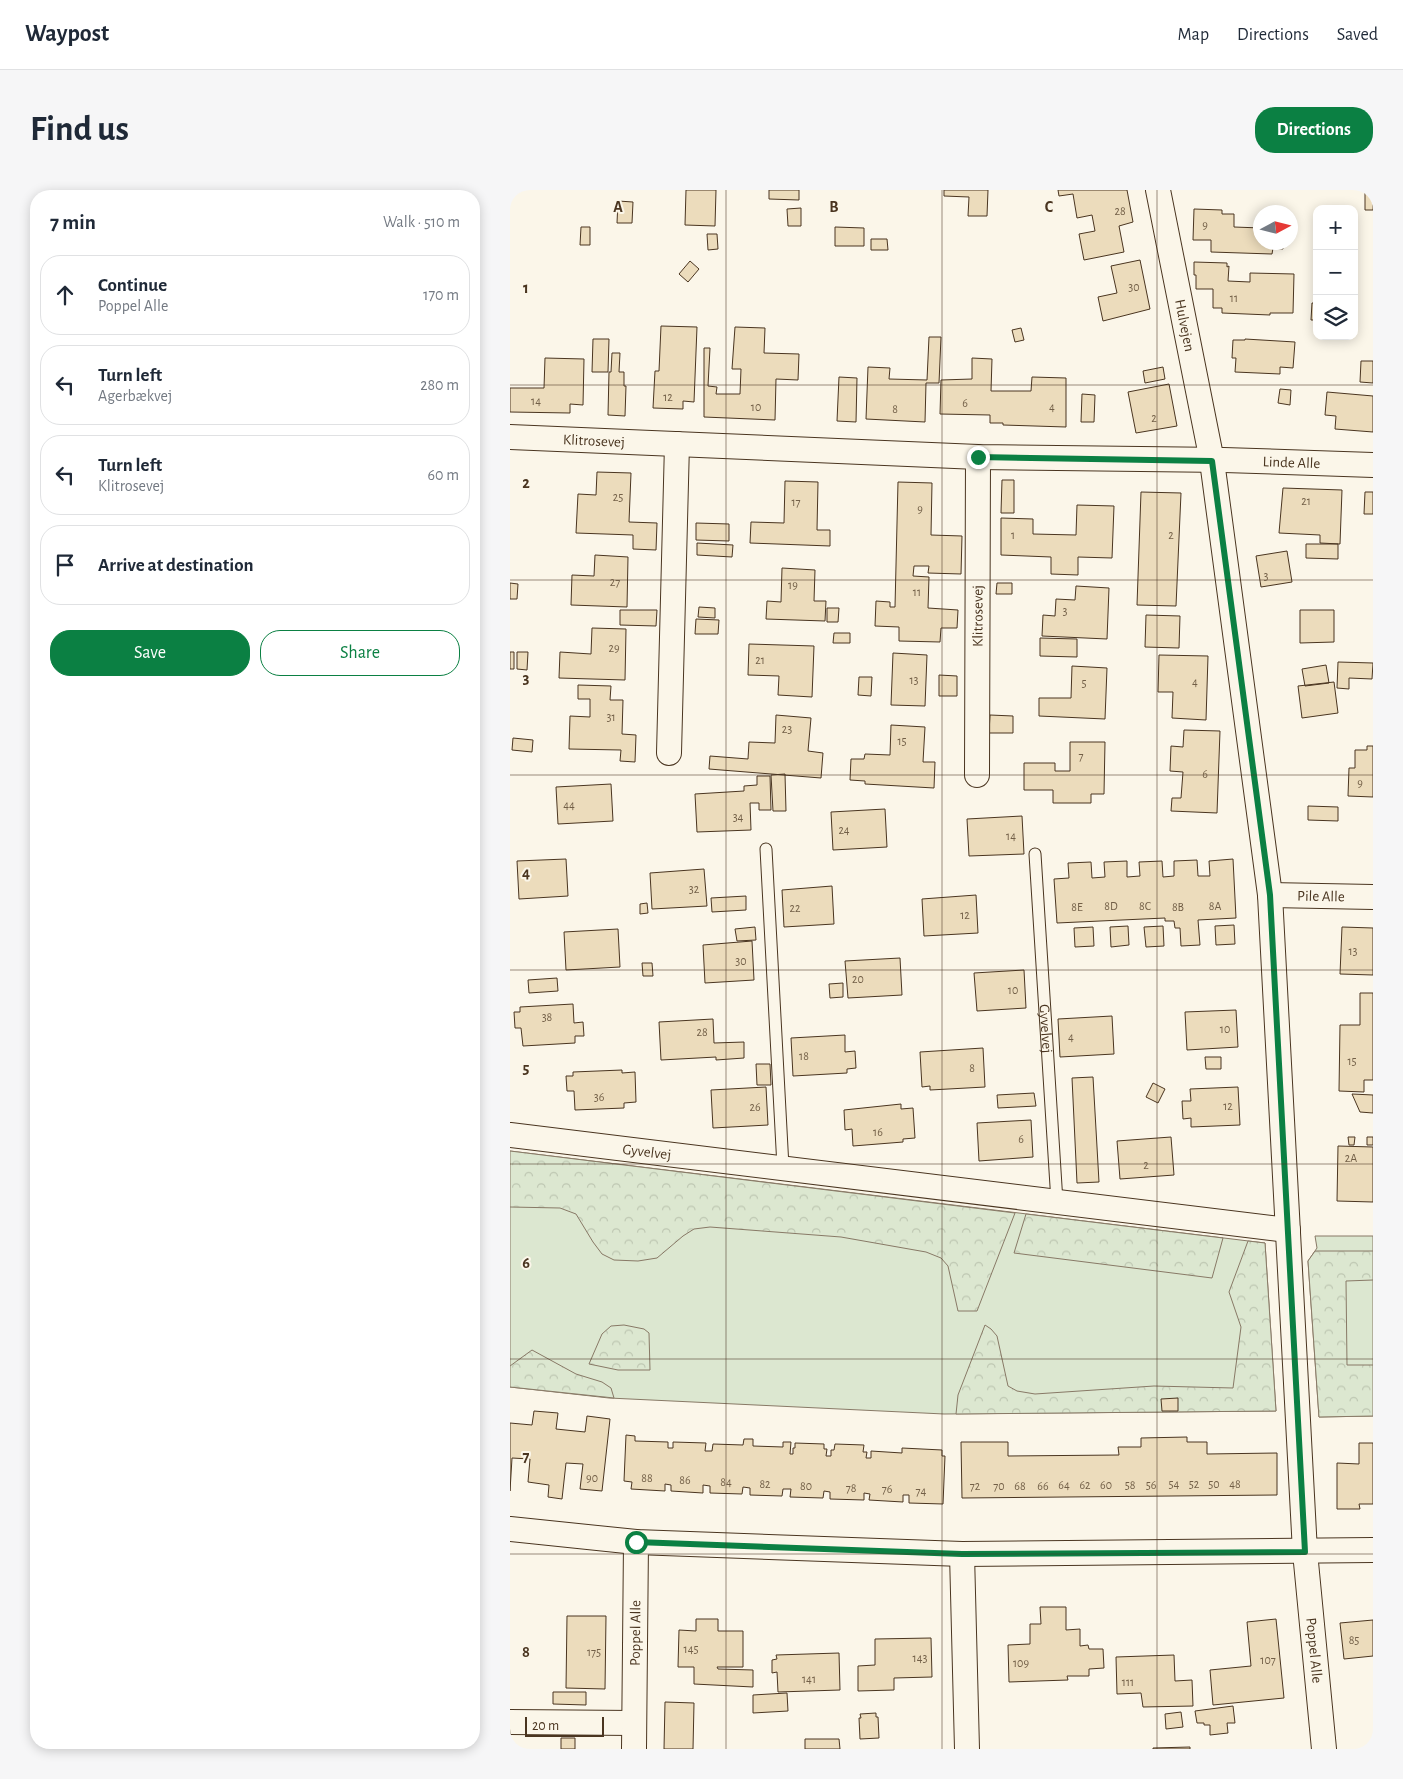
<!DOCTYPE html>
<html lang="en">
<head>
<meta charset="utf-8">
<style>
	body { margin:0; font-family:"Alegreya Sans",sans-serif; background:#f6f6f7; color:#1f2937 }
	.controls { position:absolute; right:15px; top:15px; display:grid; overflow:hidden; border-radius:10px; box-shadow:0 2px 12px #0003 }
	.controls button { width:45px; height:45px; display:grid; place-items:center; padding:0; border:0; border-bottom:1px solid #e0e1e3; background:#fff; color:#1f2937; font:25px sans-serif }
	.compass { position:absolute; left:743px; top:15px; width:45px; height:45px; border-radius:50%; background:#fff; box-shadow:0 2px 12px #0003; rotate:83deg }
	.scale { position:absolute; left:15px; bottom:12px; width:79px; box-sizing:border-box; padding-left:5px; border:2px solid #4a3520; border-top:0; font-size:14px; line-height:18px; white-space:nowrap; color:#4a3520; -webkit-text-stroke:4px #fbf6e9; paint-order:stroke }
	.stop { position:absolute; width:15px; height:15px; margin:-11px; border:4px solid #0b8043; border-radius:50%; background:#fff }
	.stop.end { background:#0b8043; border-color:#fff; box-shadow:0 1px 5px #0008 }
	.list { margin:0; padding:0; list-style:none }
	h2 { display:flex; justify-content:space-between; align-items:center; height:65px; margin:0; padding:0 20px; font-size:21px }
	h2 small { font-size:16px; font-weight:400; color:#747a83 }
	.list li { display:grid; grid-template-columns:32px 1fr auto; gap:15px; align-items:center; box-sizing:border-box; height:80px; margin:0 10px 10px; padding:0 10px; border:1px solid #e0e1e3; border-radius:20px }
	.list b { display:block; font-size:19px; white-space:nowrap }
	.list p { margin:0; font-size:16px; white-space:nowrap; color:#747a83 }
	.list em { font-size:16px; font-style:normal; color:#747a83 }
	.actions { display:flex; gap:10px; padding:15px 20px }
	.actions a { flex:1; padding:11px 0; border:1px solid #0b8043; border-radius:20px; text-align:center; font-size:18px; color:#0b8043 }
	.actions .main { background:#0b8043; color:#fff }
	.icon { flex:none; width:28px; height:28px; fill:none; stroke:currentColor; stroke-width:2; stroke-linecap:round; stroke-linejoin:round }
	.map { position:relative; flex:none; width:863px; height:1559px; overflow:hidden; border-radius:20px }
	header { display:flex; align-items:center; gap:30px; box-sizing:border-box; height:70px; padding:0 25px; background:#fff; border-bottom:1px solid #e0e1e3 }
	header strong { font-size:24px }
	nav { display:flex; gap:28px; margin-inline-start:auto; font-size:18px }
	.intro { display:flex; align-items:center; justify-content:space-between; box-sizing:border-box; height:120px; padding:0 30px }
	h1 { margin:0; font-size:35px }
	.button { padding:12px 22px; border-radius:20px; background:#0b8043; color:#fff; font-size:18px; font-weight:700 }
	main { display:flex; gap:30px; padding:0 30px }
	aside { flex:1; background:#fff; border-radius:20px; box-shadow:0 2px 12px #0003 }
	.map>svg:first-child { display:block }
</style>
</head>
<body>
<header>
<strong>Waypost</strong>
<nav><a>Map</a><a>Directions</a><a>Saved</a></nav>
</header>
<div class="intro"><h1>Find us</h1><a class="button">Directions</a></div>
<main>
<aside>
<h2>7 min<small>Walk · 510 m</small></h2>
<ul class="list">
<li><svg class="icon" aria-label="ahead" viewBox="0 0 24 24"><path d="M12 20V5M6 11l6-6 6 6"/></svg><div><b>Continue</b><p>Poppel Alle</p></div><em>170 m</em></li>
<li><svg class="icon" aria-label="left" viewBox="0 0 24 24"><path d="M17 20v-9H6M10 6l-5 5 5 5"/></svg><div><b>Turn left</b><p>Agerbækvej</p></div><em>280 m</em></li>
<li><svg class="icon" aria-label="left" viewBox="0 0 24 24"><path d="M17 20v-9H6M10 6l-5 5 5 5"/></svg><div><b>Turn left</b><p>Klitrosevej</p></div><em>60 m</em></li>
<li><svg class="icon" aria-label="arrive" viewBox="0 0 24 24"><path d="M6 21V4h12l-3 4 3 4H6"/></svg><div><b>Arrive at destination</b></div></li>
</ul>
<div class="actions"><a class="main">Save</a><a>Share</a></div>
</aside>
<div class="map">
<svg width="863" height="1559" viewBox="0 0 863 1559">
	<defs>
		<pattern id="forest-crowns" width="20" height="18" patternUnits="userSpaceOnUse" patternTransform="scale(1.25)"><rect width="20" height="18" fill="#dce7d0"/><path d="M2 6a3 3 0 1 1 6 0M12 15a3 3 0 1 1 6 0" fill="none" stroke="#bec7b2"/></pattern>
	</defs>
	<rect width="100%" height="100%" fill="#fbf6e9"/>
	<path fill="#dce7d0" stroke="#887966" d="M0 961 755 1053 766 1221 434 1224 99 1208 0 1197Z
		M805 1046H863V1226L809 1227 798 1071 807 1058Z"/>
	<path fill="url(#forest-crowns)" stroke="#887966" d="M0 961 505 1023 467 1121H448L438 1076 431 1068 416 1062 331 1047 200 1037 184 1039 173 1046 147 1068 128 1071 104 1070 92 1064 83 1052 66 1024 50 1018 0 1017Z
		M516 1024 713 1048 702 1088 504 1063Z
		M738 1051 755 1053 766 1221 446 1224 448 1205 475 1135 481 1139 487 1146 498 1196 507 1201 525 1204 644 1196 723 1198 731 1137 719 1102Z
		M805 1061H863V1090L836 1091 837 1175H863V1226L809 1227 798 1071Z
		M114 1135 134 1139 139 1143 140 1180H108L79 1174 92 1144 101 1136Z
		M22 1160 66 1184 92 1192 101 1198 104 1208 0 1197V1176Z"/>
	<path fill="#ecdcbc" stroke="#4a3520" d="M176 0H206L205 36 175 35Z
		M259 0H289V10L259 9Z
		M434 0H478L477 26H458L459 7 434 6Z
		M548 0H617L623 32 609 36 614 62 574 70 569 44 585 41 582 25 567 28 563 4 549 6Z
		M855 2H863V20H855Z
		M108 11 123 12 122 33H107Z
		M291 18V36H278L277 19Z
		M684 19 712 20V24H724V37L751 38V52H773V59L763 58 762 64 701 62V50H683Z
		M71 37H80V55H70Z
		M325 37 354 38V56H325Z
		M197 44H207L208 59 198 60Z
		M361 49H377L378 60H361Z
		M630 70 640 119 593 131 588 107 607 103 601 76Z
		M180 71 189 79 178 92 169 84Z
		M684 72 717 73V77L719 76 718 91 740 92V83L784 84 783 123H760V125L712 123V118H703V99H686V85H684Z
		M802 113H807V130H801Z
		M151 136 187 137 184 212 173 211V219L143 218 145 181H149Z
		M225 137 255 138 254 163 289 164 288 190 266 189 265 230 194 227V158H200L198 196 207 197 206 204H230L231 179H222Z
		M511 138 514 150 505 152 502 140Z
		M419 147H431L429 193H416L415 232 356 229 358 177 380 178 379 189 417 190Z
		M83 149H99L98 182H82Z
		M735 149 785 152 783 178 770 177V184L725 182 726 168H722L723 150H735Z
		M102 163H110L109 182H114V196H116L115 226 98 225 99 182H101Z
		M35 168 74 169 73 215 60 214V223L0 222V198H34Z
		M462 168 482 169 481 201H521L522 187 556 188V237L493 235V233H480V225L430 224 431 190 462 189Z
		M851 171H863V193L850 192Z
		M653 177 655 189 635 193 633 181Z
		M329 187 347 188 346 232 327 231Z
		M659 194 667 236 626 243 618 202Z
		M770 199 781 200 780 215 768 213Z
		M817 202 863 206V242L825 239 826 226 815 225Z
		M572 204 585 205 584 232H571Z
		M87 282 121 283 119 332 147 333 146 360 123 359V345L66 343 68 304 86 305Z
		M492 290H504V323H491Z
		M275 291 308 292 307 340H320V356L240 353 241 332 274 333Z
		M388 292 422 293 421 345 452 346 451 384 418 383 419 376H404L403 386 419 387 418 418 448 420 447 438H431L430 452 389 451V437L365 436 366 411 380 412V417H385Z
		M773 298 832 300 830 354 810 353V345L769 343Z
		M631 302 671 303 666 416 627 415Z
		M855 302H863V324H854Z
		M567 315 604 316 602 368 568 367V385L541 384V367L491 365V328L523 329V344L566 345Z
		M186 333 219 334V351L186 350Z
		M187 353 223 355 222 367 187 365Z
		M796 354H828V369L796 368Z
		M777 361 782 392 751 397 746 366Z
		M85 365 118 367 117 417 61 415 62 385 84 386Z
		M272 378 305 380 304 411H316L315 431 256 429 257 411 271 412Z
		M0 393 8 394 7 409H0Z
		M487 393H502V404H486Z
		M566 396 599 398 597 449 532 446 533 425 545 426 546 409 565 410Z
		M189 417 205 418V428L188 427Z
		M317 418H329L328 432H317Z
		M110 420H147L146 436 110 435Z
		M790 420H824V452L790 453Z
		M636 425 670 426 669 458 635 457Z
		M186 429 209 430 208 444H185Z
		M82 438 116 439 115 490 49 488 50 462 81 464Z
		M324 443H340V453H323Z
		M530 448 567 449V467L530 466Z
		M239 454 304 456 302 507 268 505 269 486 238 485Z
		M0 462H4V479H0Z
		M7 462H18L17 480 7 479Z
		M383 463 417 465 415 516 381 515Z
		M649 465 698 466 696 530 662 528 663 502H648Z
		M828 472 863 473 862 489 839 488V499L827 498Z
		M816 475 819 493 795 496 792 479Z
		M562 476 597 478 595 529 529 526V508H561Z
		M429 485 447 486V506H429Z
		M349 487H362L361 506 348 505Z
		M824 492 828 523 792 528 788 496Z
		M68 495 101 496 100 510H113L112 544 126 545 125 572 110 571 111 560 59 559 60 526 80 527V509H68Z
		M266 525 301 528 298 561 313 563 311 588 199 579 200 566 238 569 239 552 265 553Z
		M480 525 503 526V543H479Z
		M381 535 415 537 413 572H425L424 598 355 594V591L340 590 341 569H354L355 564 380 565Z
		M674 540 710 541 707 623 661 621 662 608H671L673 582 660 581 661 556 673 557Z
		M3 548 23 550 22 562 2 560Z
		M560 552H595L594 604H581V613H543V600H514V573H545V581H560Z
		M857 556H863V607L838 606 839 578H845V560H857Z
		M275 584 276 621H263L261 585Z
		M247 586H260L261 620H249V613H240L241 640 187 642 185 604 234 601V596L247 595Z
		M101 594 103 631 48 634 46 597Z
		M798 616 828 617V631L798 630Z
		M375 619 377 657 323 660 321 622Z
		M512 626 514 664 459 666 457 629Z
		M56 669 58 706 9 709 7 671Z
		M723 669 726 728 688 730 690 755 671 756 670 738H665L664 731H655V728L547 733 544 689 559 688 558 673 581 672 582 688 595 687 594 672 617 671V687L630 686 629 672 652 671 653 687 664 686V671L687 670 688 686H700L699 671Z
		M194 679 197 716 142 719 140 683Z
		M322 696 324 734 274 737 272 700Z
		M466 705 468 743 414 746 412 709Z
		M236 706V720L202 722 201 708Z
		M137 713 138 723 130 724V714Z
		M724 735 725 754 706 755 705 736Z
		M618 736 619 755 601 757 600 737Z
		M653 736 654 756 636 757 634 737Z
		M245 737 246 750 227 751 225 739Z
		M583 737 584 756 565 757 564 738Z
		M832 737 863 738V785L830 784Z
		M108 739 110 777 56 780 54 742Z
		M242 751 244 790 195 793 193 755Z
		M390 768 392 805 338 808 335 771Z
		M132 773H142L143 786H133Z
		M514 780 516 818 467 821 464 783Z
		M47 788 48 801 19 803 18 790Z
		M333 793V807L320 808 319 794Z
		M850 803H863V890H854V902L829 901 830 835H850Z
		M63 814 64 833 73 832 74 846H65V853L13 856 11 838H5L4 822H10V817Z
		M726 820 728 857 677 860 675 822Z
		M602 826 604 864 550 867 548 829Z
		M203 829 204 853 234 852V868L206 870V867L151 870 149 832Z
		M335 845V862L345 861 346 878 337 879V883L283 886 281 848Z
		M473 858 475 897 420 900V896L412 897 410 862Z
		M695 867H711V879H696Z
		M246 874H260L261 895H247Z
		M112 880V883L125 882 126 912 114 913V918L65 920 64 901H57L56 886H63V882Z
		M583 887 589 992 567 993 562 888Z
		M643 893 655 899 648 913 636 907Z
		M256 897 258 935 203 938 201 900Z
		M728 897 730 935 681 937V928L673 929 672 911H681L680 899Z
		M524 903 526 916 488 918 487 905Z
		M842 904 863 905V923L850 922Z
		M391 914V919L403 918 405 948 393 949V952L343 956 342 939 335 940 334 920Z
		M521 930 523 967 469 971 467 933Z
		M661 947 664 985 610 989 607 951Z
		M838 947H845L844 955H839Z
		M857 947H863V955H857Z
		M828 956 863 957V1012L827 1011Z
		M668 1208V1221H652L651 1209Z
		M24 1221 48 1223 46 1239 75 1242 77 1226 100 1229 92 1301 70 1299 73 1274 56 1273 52 1309 38 1307 39 1295 18 1292 20 1269 2 1268 0 1301V1233L22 1235Z
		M116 1245 125 1246V1251L158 1252V1258H163V1252L196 1253 195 1261H202L203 1254 233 1255 234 1249H243V1256L273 1257V1252H281L280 1264H283V1258H285V1253L314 1254V1259H317L316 1266H321V1260H324L325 1254 354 1255 353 1262H357L356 1268H361V1261L392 1263V1258L432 1260V1266H435L433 1314 399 1313V1305H393V1312L359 1310 360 1304 354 1303V1310L320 1309V1302L314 1301 313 1308 280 1307 281 1299H273L272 1306 240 1305V1298L233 1297 232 1304 200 1303V1296L193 1295V1303L161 1301V1295L155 1294V1301L121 1299 122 1292 114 1291Z
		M677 1247V1252H697V1264L767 1263V1305L452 1308 451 1252H498V1266L609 1265 608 1257H631V1248Z
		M849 1253H863V1314H849L850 1319H827V1273L849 1274Z
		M530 1417H556V1440L570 1439V1456L578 1455 579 1459H593L594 1478 579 1479V1486H557L558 1490 499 1492 498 1455 520 1454V1434H531Z
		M57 1426H96L95 1499 56 1498Z
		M186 1429H208V1441H233V1477H207L208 1479 243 1480V1497L184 1494V1477H168L169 1440 186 1441Z
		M766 1429 774 1508 703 1515 700 1480 741 1476 737 1432Z
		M863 1430V1466L834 1469 830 1433Z
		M421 1448 422 1487 384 1488V1500L348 1501V1476L365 1475V1449Z
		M329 1463 330 1500 268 1502 267 1482 262 1483V1470L267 1469 266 1465Z
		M664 1465 665 1491 682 1490 683 1516 633 1517 631 1503 607 1504 606 1467Z
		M43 1502H76V1515L43 1514Z
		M277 1503 278 1521 243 1523V1505Z
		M155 1512 184 1513 183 1559H154Z
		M723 1516 725 1533H717L718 1543 700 1545V1535H694V1533H687L685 1521Z
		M671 1522 673 1537 656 1539 655 1524Z
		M366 1523V1527H368L369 1548 350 1549 349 1528H351L350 1524Z
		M51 1548H65V1559H51Z
		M295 1549H329L330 1559H295Z
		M680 1557V1559H643V1558Z"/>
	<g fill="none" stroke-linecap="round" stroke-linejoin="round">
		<defs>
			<g id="lane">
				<path d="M256 659 273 977"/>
				<path id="s1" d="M525 664 547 1012"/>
			</g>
			<g id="street">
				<path id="s2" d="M648 0 702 271 760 705 795 1362 814 1559"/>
				<path id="s3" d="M0 247 468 267 714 270 863 275"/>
				<path d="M159 563 167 254"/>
				<path id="s4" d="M467 585 468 267"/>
				<path id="s5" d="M760 705 863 707"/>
				<path id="s6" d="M0 945 778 1040"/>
				<path d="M0 1339 126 1352 452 1364 863 1360"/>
				<path d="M452 1364 457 1559"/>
				<path d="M0 1532 124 1533"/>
				<path id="s7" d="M124 1559 126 1352"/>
			</g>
		</defs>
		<use href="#lane" stroke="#4a3520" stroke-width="13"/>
		<use href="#street" stroke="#4a3520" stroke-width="26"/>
		<use href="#lane" stroke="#fbf6e9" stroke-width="11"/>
		<use href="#street" stroke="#fbf6e9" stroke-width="24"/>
	</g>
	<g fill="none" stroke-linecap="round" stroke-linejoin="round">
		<path stroke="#0b8043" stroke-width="6" d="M126 1352 452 1364 795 1362 760 705 702 271 468 267"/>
	</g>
	<path fill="none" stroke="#4a3520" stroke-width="1" stroke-opacity="0.55" d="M216 0V1559M432 0V1559M647 0V1559M0 195H863M0 390H863M0 585H863M0 780H863M0 974H863M0 1169H863M0 1364H863"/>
	<g text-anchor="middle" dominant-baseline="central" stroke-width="4" stroke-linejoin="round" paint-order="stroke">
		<g font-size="12" fill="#725f47">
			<text x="610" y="21">28</text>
			<text x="695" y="35">9</text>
			<text x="624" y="97">30</text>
			<text x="724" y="108">11</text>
			<text x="158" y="207">12</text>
			<text x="26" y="211">14</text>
			<text x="455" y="213">6</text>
			<text x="246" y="217">10</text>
			<text x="542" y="217">4</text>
			<text x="385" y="219">8</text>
			<text x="644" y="228">2</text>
			<text x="108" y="307">25</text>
			<text x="796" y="311">21</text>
			<text x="286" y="312">17</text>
			<text x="410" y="319">9</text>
			<text x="503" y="345">1</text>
			<text x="661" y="345">2</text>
			<text x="756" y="386">3</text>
			<text x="105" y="392">27</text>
			<text x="283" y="395">19</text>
			<text x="407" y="402">11</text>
			<text x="555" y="421">3</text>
			<text x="104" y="458">29</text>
			<text x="250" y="470">21</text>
			<text x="404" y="490">13</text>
			<text x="685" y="492">4</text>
			<text x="574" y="493">5</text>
			<text x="101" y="527">31</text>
			<text x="277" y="539">23</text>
			<text x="392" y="551">15</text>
			<text x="571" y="566">7</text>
			<text x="695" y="584">6</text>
			<text x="850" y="593">9</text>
			<text x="59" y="615">44</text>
			<text x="228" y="627">34</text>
			<text x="334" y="640">24</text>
			<text x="501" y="646">14</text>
			<text x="184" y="699">32</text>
			<text x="601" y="716">8D</text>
			<text x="635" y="716">8C</text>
			<text x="705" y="716">8A</text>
			<text x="567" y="717">8E</text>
			<text x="668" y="717">8B</text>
			<text x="285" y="718">22</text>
			<text x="455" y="725">12</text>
			<text x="843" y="761">13</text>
			<text x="231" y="771">30</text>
			<text x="348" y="789">20</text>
			<text x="503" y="800">10</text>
			<text x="37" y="827">38</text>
			<text x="715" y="839">10</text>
			<text x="192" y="842">28</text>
			<text x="561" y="847">4</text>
			<text x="294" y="866">18</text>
			<text x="842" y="871">15</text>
			<text x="462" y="878">8</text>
			<text x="89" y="907">36</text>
			<text x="718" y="916">12</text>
			<text x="245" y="917">26</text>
			<text x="368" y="942">16</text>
			<text x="511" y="949">6</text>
			<text x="841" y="968">2A</text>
			<text x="636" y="975">2</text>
			<text x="82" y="1288">90</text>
			<text x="137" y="1288">88</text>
			<text x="175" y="1290">86</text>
			<text x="216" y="1292">84</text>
			<text x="255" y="1294">82</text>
			<text x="664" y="1294">54</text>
			<text x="684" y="1294">52</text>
			<text x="704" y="1294">50</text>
			<text x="725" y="1294">48</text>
			<text x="554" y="1295">64</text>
			<text x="575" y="1295">62</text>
			<text x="596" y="1295">60</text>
			<text x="620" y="1295">58</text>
			<text x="641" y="1295">56</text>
			<text x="296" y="1296">80</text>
			<text x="465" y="1296">72</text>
			<text x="489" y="1296">70</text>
			<text x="510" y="1296">68</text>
			<text x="533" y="1296">66</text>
			<text x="341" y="1298">78</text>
			<text x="377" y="1299">76</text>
			<text x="411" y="1301">74</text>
			<text x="844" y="1450">85</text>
			<text x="181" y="1459">145</text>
			<text x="84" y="1462">175</text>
			<text x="410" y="1468">143</text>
			<text x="758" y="1470">107</text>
			<text x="511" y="1473">109</text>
			<text x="299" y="1489">141</text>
			<text x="618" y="1492">111</text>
		</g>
		<g font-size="15" fill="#4a3520" stroke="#fbf6e9">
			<text stroke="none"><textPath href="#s2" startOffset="138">Hulvejen</textPath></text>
			<text stroke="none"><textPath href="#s3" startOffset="84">Klitrosevej</textPath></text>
			<text stroke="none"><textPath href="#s3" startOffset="782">Linde Alle</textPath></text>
			<text stroke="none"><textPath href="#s4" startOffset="159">Klitrosevej</textPath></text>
			<text stroke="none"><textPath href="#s5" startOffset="51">Pile Alle</textPath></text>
			<text stroke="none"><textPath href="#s1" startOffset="175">Gyvelvej</textPath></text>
			<text stroke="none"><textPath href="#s6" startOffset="138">Gyvelvej</textPath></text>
			<text stroke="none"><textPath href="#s7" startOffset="116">Poppel Alle</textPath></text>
			<text stroke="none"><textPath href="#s2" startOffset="1471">Poppel Alle</textPath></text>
		</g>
	</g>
	<g font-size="16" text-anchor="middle" font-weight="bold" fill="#4a3520" stroke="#fbf6e9" stroke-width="4" stroke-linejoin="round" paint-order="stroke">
		<text x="108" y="22">A</text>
		<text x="324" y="22">B</text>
		<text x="539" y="22">C</text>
		<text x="16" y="103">1</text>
		<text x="16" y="298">2</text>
		<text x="16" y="493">3</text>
		<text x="16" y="688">4</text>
		<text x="16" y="883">5</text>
		<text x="16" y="1078">6</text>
		<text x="16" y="1272">7</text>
		<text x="16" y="1467">8</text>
	</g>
</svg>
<div class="controls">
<button>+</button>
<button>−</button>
<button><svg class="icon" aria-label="layers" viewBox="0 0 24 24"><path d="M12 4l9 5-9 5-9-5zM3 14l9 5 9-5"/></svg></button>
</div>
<svg class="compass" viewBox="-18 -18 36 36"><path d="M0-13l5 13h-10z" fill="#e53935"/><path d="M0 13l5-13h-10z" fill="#747a83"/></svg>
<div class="scale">20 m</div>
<div class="stop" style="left:126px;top:1352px"></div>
<div class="stop end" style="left:468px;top:267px"></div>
</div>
</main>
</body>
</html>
